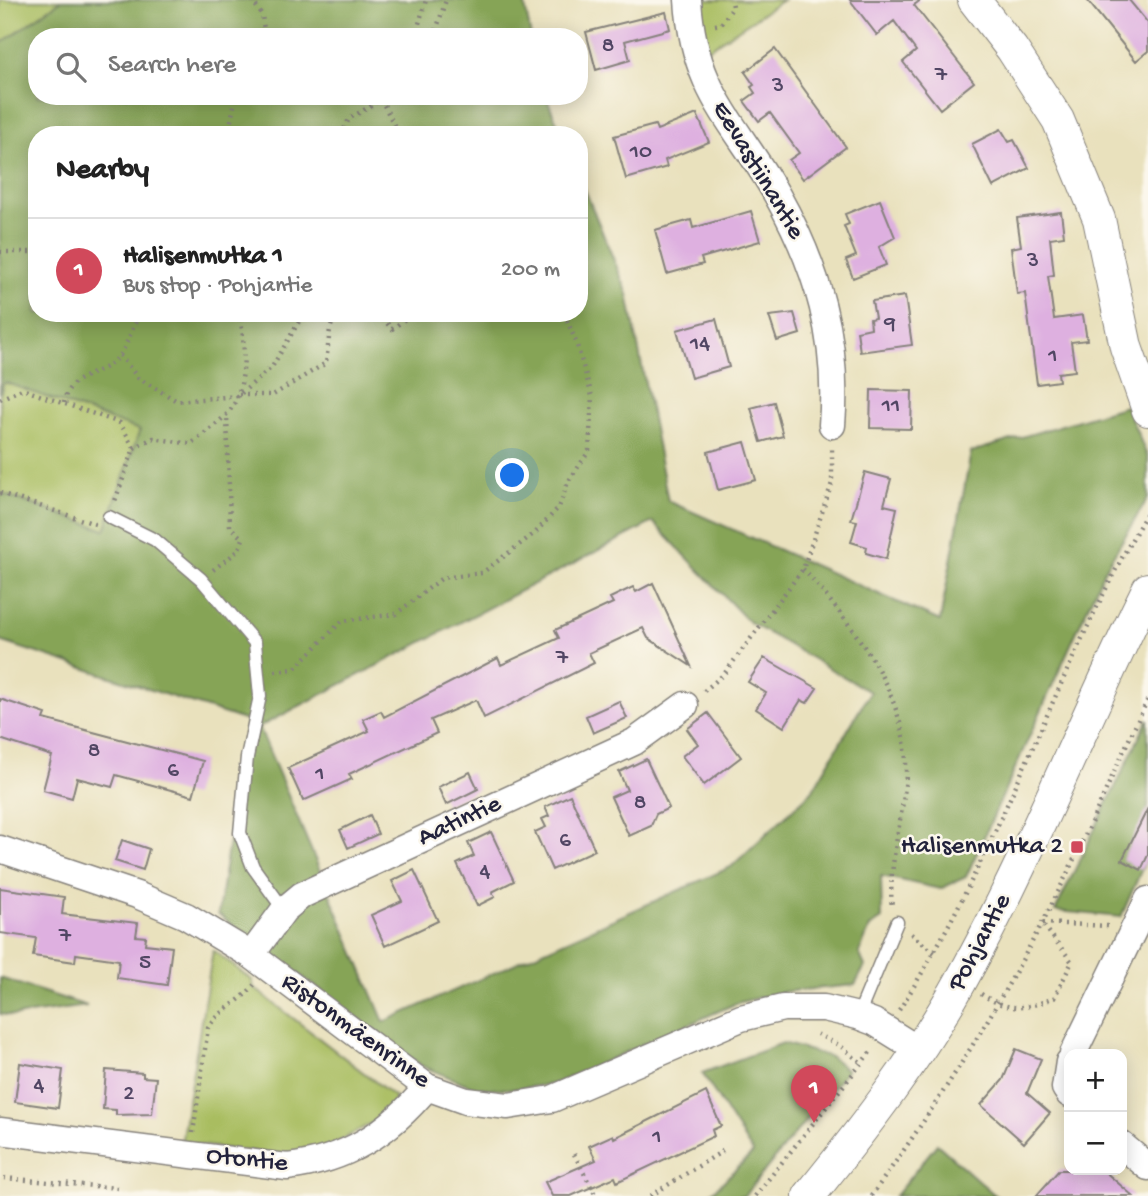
<!DOCTYPE html>
<html lang="en">
<head>
<meta charset="utf-8">
<style>
	body { margin:0; font-family:"Gochi Hand",sans-serif; background:#f6f6f6; color:#222 }
	.controls { position:absolute; right:21px; bottom:21px; display:grid; overflow:hidden; border-radius:14px; box-shadow:0 4px 18px #0003 }
	.controls button { width:63px; height:63px; display:grid; place-items:center; padding:0; border:0; border-bottom:2px solid #e0e0e0; background:#fff; color:#222; font:35px sans-serif }
	.you { position:absolute; left:513px; top:476px; width:24px; height:24px; margin:-18px; border:5px solid #fff; border-radius:50%; background:#1a73e8; box-shadow:0 0 0 10px #1a73e833 }
	.badge { display:grid; place-items:center; width:46px; height:46px; border-radius:50%; background:#d1495b; color:#fff; font-size:23px; font-weight:700 }
	.pin { position:absolute; translate:-50% -58px; filter:drop-shadow(0 2px 4px #0008) }
	.pin::after { content:''; position:absolute; top:37px; width:24px; height:21px; background:inherit; clip-path:polygon(0 0,100% 0,50% 100%) }
	.list { margin:0; padding:0; list-style:none }
	h2 { display:flex; justify-content:space-between; align-items:center; height:91px; margin:0; padding:0 28px; font-size:30px }
	h2 small { font-size:23px; font-weight:400; color:#767676 }
	.list li { display:grid; grid-template-columns:46px 1fr auto; gap:21px; align-items:center; box-sizing:border-box; height:105px; padding:0 28px; border-top:2px solid #e0e0e0 }
	.list b { display:block; font-size:26px; white-space:nowrap }
	.list p { margin:0; font-size:23px; white-space:nowrap; color:#767676 }
	.list em { font-size:23px; font-style:normal; color:#767676 }
	.icon { flex:none; width:38px; height:38px; fill:none; stroke:currentColor; stroke-width:2; stroke-linecap:round; stroke-linejoin:round }
	.map { position:relative; flex:none; width:1148px; height:1196px; overflow:hidden }
	.search { position:absolute; background:#fff; box-shadow:0 4px 18px #0003; left:28px; top:28px; width:560px; height:77px; display:flex; align-items:center; gap:18px; box-sizing:border-box; padding:0 24px; border-radius:28px; color:#767676; font-size:26px }
	.panel { position:absolute; background:#fff; box-shadow:0 4px 18px #0003; left:28px; top:126px; width:560px; height:196px; border-radius:28px }
	.map>svg:first-child { display:block }
</style>
</head>
<body>
<div class="map">
<svg width="1148" height="1196" viewBox="0 0 1148 1196">
	<rect width="100%" height="100%" fill="#fbf7ec"/>
	<filter id="ink" filterUnits="userSpaceOnUse"><feTurbulence type="fractalNoise" baseFrequency=".0143" numOctaves="2"/><feDisplacementMap in="SourceGraphic" scale="14" xChannelSelector="R" yChannelSelector="G"/><feConvolveMatrix kernelMatrix="1 2 1 2 8 2 1 2 1" color-interpolation-filters="sRGB"/></filter>
	<filter id="wash" filterUnits="userSpaceOnUse"><feTurbulence type="fractalNoise" baseFrequency=".00686" numOctaves="4" result="noise"/><feDisplacementMap in="SourceGraphic" scale="28" xChannelSelector="R" yChannelSelector="G"/><feGaussianBlur stdDeviation="1.57" result="paint"/><feColorMatrix in="noise" values="0 0 0 0 0 0 0 0 0 0 0 0 0 0 0 0 0 1.4 0 .05"/><feComposite in="paint" operator="in"/></filter>
	<g filter="url(#wash)">
		<rect width="100%" height="100%" fill="#e9e1bd"/>
		<path fill="#a9bd61" stroke="#66704e" stroke-width="2" d="M0 0H62L0 44Z
			M697 0H783L702 53Z
			M4 382 140 430 105 530 0 493V394Z
			M213 950 252 980 254 988 395 1097 393 1104 377 1120 320 1152 289 1156 181 1143Z"/>
		<path fill="#86a457" stroke="#546349" stroke-width="2" fill-rule="evenodd" d="M62 0H524L531 37H37V96H546L562 135H37V313H579V176L628 294 668 501 940 621 971 452 1126 406 1148 458V498L1104 571 966 877 940 889 881 876 882 919 870 927 859 953 865 966 855 985 781 992 737 1003 554 1084 513 1089 476 1088 422 1066 218 914 247 721 0 641V493L105 530 140 430 4 382 0 394V44ZM653 522 749 622 870 692 812 791 731 867 384 1022 259 727Z
			M1148 719V855L1121 917 1055 911Z
			M0 978 87 1006 15 1016 0 1014Z
			M783 1043 831 1057 847 1070 744 1196H708L753 1153 702 1073Z
			M937 1144 996 1196H895Z"/>
		<g id="blocks">
			<path fill="#deb0e0" d="M850 0H921L914 5 974 82 940 109 903 62 916 51 894 21 877 35Z
				M1087 0H1129L1148 23V51L1136 61Z
				M666 12 670 29 625 41 630 60 596 70 586 32Z
				M775 49 846 147 803 179 789 160 799 153 770 113 759 121 744 101 755 93 751 87 754 85 745 72Z
				M697 114 709 142 665 160 667 167 626 179 614 136 655 125 657 130Z
				M1001 129 1009 142 1014 140 1029 168 993 187 972 144Z
				M880 200 895 237 879 247 886 265 853 278 846 260 856 256 844 226 849 224 845 214Z
				M751 211 760 241 701 258 703 264 667 274 655 230 691 220 693 228Z
				M1061 212 1064 236 1050 238 1054 275 1048 276 1054 319 1083 315 1087 340 1071 342 1075 371 1058 373 1059 381 1037 384 1025 293 1017 294 1011 248 1021 246 1017 218Z
				M905 296 912 345 860 352 857 331 871 328 870 319 875 318 872 301Z
				M794 313 800 334 777 341 769 316Z
				M716 319 729 367 691 378 677 330Z
				M871 390 912 391 911 429 870 428Z
				M774 402 783 436 761 442 751 408Z
				M745 442 756 480 718 490 708 452Z
				M865 472 891 479 884 505 897 508 886 559 866 553 867 547 851 542 857 521 851 520Z
				M653 583 691 666 648 638 643 628 589 653 594 663 484 718 476 700 431 720 437 733 349 774 352 779 303 801 288 768 369 731 363 719 381 711 384 717 498 658 501 665 559 638 555 630 613 603 610 598 633 587 636 592Z
				M764 658 817 688 807 703 801 700 784 727 756 709 766 693 748 682Z
				M0 699 46 714 44 719 203 761 193 796 116 775 112 787 77 778 72 798 43 790 52 756 0 739Z
				M619 701 627 718 593 733 586 716Z
				M708 713 741 757 704 785 682 756 698 744 687 729Z
				M646 759 669 808 656 814 651 826 629 836 611 797 627 790 619 772Z
				M470 772 478 789 446 805 438 787Z
				M570 795 595 850 552 870 535 832 546 827 542 819 549 816 545 807Z
				M1148 808V855L1141 870 1122 860Z
				M370 815 378 834 348 848 340 830Z
				M491 832 514 881 492 892 495 897 477 906 457 864 474 856 468 843Z
				M122 840 149 849 143 870 115 861Z
				M414 870 438 921 385 946 371 915 402 901 392 881Z
				M0 888 64 897 62 914 138 923 136 936 146 937 145 944 172 947 167 985 117 978 119 960 76 954 75 962 33 956 36 938 0 933Z
				M1016 1049 1041 1059 1027 1093 1050 1113 1024 1143 981 1105 1003 1080Z
				M20 1063 63 1070 58 1108 15 1102Z
				M106 1070 143 1073V1077L156 1078 152 1114 116 1115V1110L103 1109Z
				M706 1092 721 1126 712 1130 714 1136 617 1182 615 1177 571 1196H552L545 1182 596 1160 589 1146 613 1135 614 1138Z
				M1059 1170H1103L1133 1196H1036Z"/>
		</g>
	</g>
	<g filter="url(#ink)">
		<use href="#blocks" fill-opacity="0" stroke="#86827c" stroke-width="2"/>
		<g fill="none" stroke-linecap="round" stroke-linejoin="round">
			<defs>
				<path id="service" d="M109 517 155 540 201 579 255 643 260 696 247 757 240 833 253 867 284 910
					M858 1016 897 922"/>
				<path id="minor" d="M688 0C694 93 735 121 777 195 818 268 839 341 832 425
					M0 849 137 895 186 916 251 955 427 1087 466 1101 508 1106 552 1099 741 1018 783 1008H824L858 1016 874 1022 919 1050
					M251 955 284 910 302 895 634 742 685 705
					M1073 1054 1148 900
					M1069 1062 1065 1088 1069 1094
					M0 1131 287 1167C347 1160 389 1133 427 1087
					M1122 1145 1148 1167"/>
				<path id="tertiary" d="M974 0 1012 49 1058 120 1099 219 1126 347 1148 410
					M809 1196C864 1128 920 1056 962 979 1032 853 1084 718 1148 589"/>
			</defs>
			<use href="#service" stroke="#86827c" stroke-width="15"/>
			<use href="#minor" stroke="#86827c" stroke-width="29"/>
			<use href="#tertiary" stroke="#86827c" stroke-width="34"/>
			<path stroke="#86827c" stroke-width="4.5" stroke-dasharray="2 5" stroke-linecap="butt" d="M252 0 262 15 265 37
				M715 25 721 24 733 7 732 0
				M415 37 426 0
				M434 37 446 0
				M350 96 380 99
				M381 99 399 135
				M228 135 236 96
				M341 135 349 119 387 96
				M0 252H37
				M378 313 392 329 413 313
				M120 355 138 378 177 401 238 396 272 367 304 313
				M239 395H273L326 363 330 329 336 313
				M0 399 22 389 120 423 134 448 115 501
				M64 403C68 371 103 378 120 355 128 343 133 326 140 313
				M134 448 153 438 191 444C202 435 215 426 226 415 248 393 246 342 239 313
				M0 493 95 524
				M803 569C855 628 915 702 905 786 901 825 888 868 892 908
				M213 570 238 551 243 539 230 527 227 414
				M275 671 294 669 342 621 396 614 442 578 482 573 536 532 559 507 568 482 589 451 592 396 576 342 564 313
				M704 691 724 674 803 569 832 483V447
				M1043 923 1108 926
				M911 934 935 953
				M981 994C1010 1012 1023 1010 1054 998L1072 962 1042 923
				M899 1010C1000 854 1054 672 1148 511
				M817 1034 839 1045 863 1064
				M193 1133 208 1028C220 1009 240 1003 254 985
				M574 1154 596 1196
				M4 1178 117 1188
				M650 1196 726 1149
				M755 1196 872 1050
				M871 1196C934 1110 991 1020 1041 925 1080 852 1112 774 1148 699"/>
			<use href="#service" stroke="#fff" stroke-width="12"/>
			<use href="#minor" stroke="#fff" stroke-width="26"/>
			<use href="#tertiary" stroke="#fff" stroke-width="32"/>
		</g>
	</g>
	<rect fill="#d1495b" stroke="#fbf7ec" stroke-width="2.5" x="1070" y="840" width="14" height="14" rx="3.5"/>
	<g text-anchor="middle" dominant-baseline="central" stroke-width="5" stroke-linejoin="round" paint-order="stroke">
		<g font-size="23" fill="#514664">
			<text x="608" y="46">8</text>
			<text x="941" y="75">7</text>
			<text x="778" y="86">3</text>
			<text x="641" y="152">10</text>
			<text x="1033" y="261">3</text>
			<text x="890" y="324">9</text>
			<text x="700" y="344">14</text>
			<text x="1053" y="356">1</text>
			<text x="891" y="406">11</text>
			<text x="562" y="658">7</text>
			<text x="94" y="751">8</text>
			<text x="173" y="771">6</text>
			<text x="320" y="774">1</text>
			<text x="640" y="803">8</text>
			<text x="565" y="841">6</text>
			<text x="485" y="872">4</text>
			<text x="65" y="936">7</text>
			<text x="145" y="963">5</text>
			<text x="39" y="1086">4</text>
			<text x="129" y="1094">2</text>
			<text x="657" y="1137">1</text>
		</g>
		<g font-size="26" fill="#22223b" stroke="#fbf7ec">
			<text transform="translate(757 171) rotate(59)">Eevastiinantie</text>
			<text transform="translate(460 822) rotate(-25)">Aatintie</text>
			<text transform="translate(981 943) rotate(-62)">Pohjantie</text>
			<text transform="translate(355 1032) rotate(36)">Ristonmäenrinne</text>
			<text transform="translate(247 1161) rotate(6)">Otontie</text>
		</g>
		<g font-size="26" fill="#22223b" stroke="#fbf7ec" text-anchor="end">
			<text x="1063" y="847">Halisenmutka 2</text>
		</g>
	</g>
</svg>
<div class="controls">
<button>+</button>
<button>−</button>
</div>
<div class="you"></div>
<div class="pin badge" style="left:814px;top:1123px">1</div>
<div class="search"><svg class="icon" aria-label="search" viewBox="0 0 24 24"><circle cx="10" cy="10" r="6"/><path d="M15 15l6 6"/></svg>Search here</div>
<section class="panel">
<h2>Nearby<small></small></h2>
<ul class="list">
<li><span class="badge">1</span><div><b>Halisenmutka 1</b><p>Bus stop · Pohjantie</p></div><em>200 m</em></li>
</ul>
</section>
</div>
</body>
</html>
